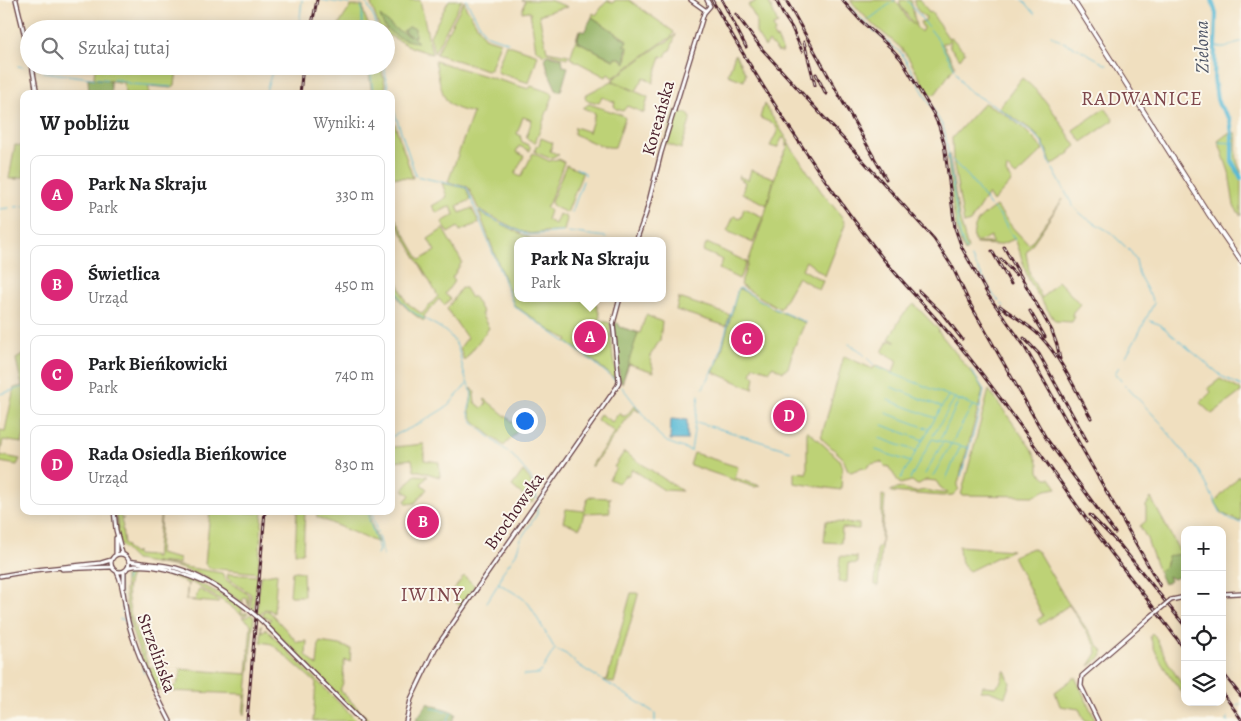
<!DOCTYPE html>
<html lang="pl">
<head>
<meta charset="utf-8">
<style>
	body { margin:0; font-family:Alegreya,serif; background:#f6f6f6; color:#202124 }
	.controls { position:absolute; right:15px; bottom:15px; display:grid; overflow:hidden; border-radius:10px; box-shadow:0 2px 12px #0003 }
	.controls button { width:45px; height:45px; display:grid; place-items:center; padding:0; border:0; border-bottom:1px solid #e0e0e0; background:#fff; color:#202124; font:25px sans-serif }
	.you { position:absolute; left:524px; top:420px; width:18px; height:18px; margin:-12px; border:4px solid #fff; border-radius:50%; background:#1a73e8; box-shadow:0 0 0 8px #1a73e833 }
	.badge { display:grid; place-items:center; width:32px; height:32px; border-radius:50%; background:#db2777; color:#fff; font-size:16px; font-weight:700 }
	.pin { position:absolute; translate:-50% -50%; border:2px solid #fff; box-shadow:0 1px 5px #0006 }
	.popup { position:absolute; left:514px; top:237px; width:152px; height:65px; box-sizing:border-box; display:grid; place-content:center; border-radius:10px; background:#fff; filter:drop-shadow(0 1px 4px #0005); font-size:16px; white-space:nowrap; color:#757577 }
	.popup b { font-size:19px; color:#202124 }
	.popup::after { content:''; position:absolute; left:50%; top:100%; margin-left:-10px; border:10px solid transparent; border-top-color:#fff }
	.list { margin:0; padding:0; list-style:none }
	h2 { display:flex; justify-content:space-between; align-items:center; height:65px; margin:0; padding:0 20px; font-size:21px }
	h2 small { font-size:16px; font-weight:400; color:#757577 }
	.list li { display:grid; grid-template-columns:32px 1fr auto; gap:15px; align-items:center; box-sizing:border-box; height:80px; margin:0 10px 10px; padding:0 10px; border:1px solid #e0e0e0; border-radius:10px }
	.list b { display:block; font-size:19px; white-space:nowrap }
	.list p { margin:0; font-size:16px; white-space:nowrap; color:#757577 }
	.list em { font-size:16px; font-style:normal; color:#757577 }
	.icon { flex:none; width:28px; height:28px; fill:none; stroke:currentColor; stroke-width:2; stroke-linecap:round; stroke-linejoin:round }
	.map { position:relative; flex:none; width:1241px; height:721px; overflow:hidden }
	.search { position:absolute; background:#fff; box-shadow:0 2px 12px #0003; left:20px; top:20px; width:375px; height:55px; display:flex; align-items:center; gap:12px; box-sizing:border-box; padding:0 18px; border-radius:28px; color:#757577; font-size:19px }
	.panel { position:absolute; background:#fff; box-shadow:0 2px 12px #0003; left:20px; top:90px; width:375px; height:425px; border-radius:10px }
	.map>svg:first-child { display:block }
</style>
</head>
<body>
<div class="map">
<svg width="1241" height="721" viewBox="0 0 1241 721">
	<rect width="100%" height="100%" fill="#fbf7ec"/>
	<filter id="ink" filterUnits="userSpaceOnUse"><feTurbulence type="fractalNoise" baseFrequency=".02" numOctaves="2"/><feDisplacementMap in="SourceGraphic" scale="10" xChannelSelector="R" yChannelSelector="G"/><feConvolveMatrix kernelMatrix="1 2 1 2 8 2 1 2 1" color-interpolation-filters="sRGB"/></filter>
	<filter id="wash" filterUnits="userSpaceOnUse"><feTurbulence type="fractalNoise" baseFrequency=".0096" numOctaves="4" result="noise"/><feDisplacementMap in="SourceGraphic" scale="20" xChannelSelector="R" yChannelSelector="G"/><feGaussianBlur stdDeviation="1.12" result="paint"/><feColorMatrix in="noise" values="0 0 0 0 0 0 0 0 0 0 0 0 0 0 0 0 0 1.4 0 .05"/><feComposite in="paint" operator="in"/></filter>
	<g filter="url(#wash)">
		<rect width="100%" height="100%" fill="#f0dfbf"/>
		<path fill="#bdd276" stroke="#847850" d="M373 0H420L432 54 413 48 386 34V29H380L371 4Z
			M449 0H462L434 53 430 36Z
			M522 0H549L568 7C557 8 549 12 539 15L547 51 569 55 567 58 549 53 543 55 541 52 536 50 530 12 528 11 522 12 525 1Z
			M607 0 613 3 615 0H629L674 32 671 38 664 41 613 78 608 74 606 77 570 58 579 30 577 41 613 60 619 57 626 63 628 47 624 45 627 40 592 17 593 13 596 15Z
			M754 0H768L778 24 773 26 775 33 773 34 775 39 777 38 783 52H778L769 42 765 47 756 33V19L748 5 755 2Z
			M850 0H896L895 1C903 8 905 19 914 25L900 5V0H911L916 27 921 32 923 28 920 22 925 21 926 17C919 14 914 7 914 0H921L929 13 931 12 949 39 950 36 965 52 960 59 950 47V40L946 43H942L955 66 936 93 933 95 929 94 908 57 900 47 870 22Z
			M464 1 466 8 468 10 484 37 500 42 491 68 487 70 436 54Z
			M351 6H363L364 14 370 29H336Z
			M676 34 670 51H668L665 57 661 56 653 83 644 77 636 91 612 80 660 45 670 40Z
			M506 44 538 55 529 83 499 73 497 69Z
			M735 54 746 74 744 81 728 75Z
			M435 61 529 89 531 86 552 93 553 96 535 143 526 138 532 120 523 117 517 134 520 135 522 142 530 146V151L519 146 516 152 524 156 515 174 521 177 533 153 549 161 558 159 564 162 549 203 546 207 550 211 547 220 555 224 559 214 566 217 567 219 564 231H551L531 234 520 231 479 210 468 187 448 182 473 113C466 111 457 110 451 105 441 99 438 72 435 61Z
			M95 66H147L177 70 175 85 172 88 149 86V94H125L124 83 94 78Z
			M368 66H381L387 94H372Z
			M1022 78C1046 96 1059 121 1076 146L1070 151V153L1052 165C1049 158 1047 150 1043 143 1032 127 1014 119 999 108Z
			M612 81 648 97 644 113 627 106 623 111 616 109 614 105 615 102 602 97 599 103 586 100 585 95Z
			M984 103C1007 113 1028 130 1043 150L1016 176 1007 168 1006 173 1012 181 993 202 988 194 970 222 964 224 953 160 952 138Z
			M589 104 622 115 625 118 615 147C603 149 586 139 574 134L575 127 589 132 595 113 583 108Z
			M764 104 789 142 786 147V141L783 137 777 148 770 146 778 130 774 124 760 118Z
			M1105 108 1114 120 1082 142 1073 130Z
			M675 110 688 114 691 118 681 149 665 143Z
			M391 113 413 178 391 177Z
			M1236 133C1237 146 1234 159 1241 171V216L1234 206 1229 172 1219 143 1218 141 1227 134Z
			M541 138 553 143 550 151 559 155 549 158 535 152 536 146 539 145Z
			M789 144 821 191 842 217 845 225 825 276 806 261 802 269 823 281 819 290 798 277 780 309 740 285 764 217 778 166Z
			M15 145 24 146V177L13 178 18 179H9Z
			M949 154 959 217 968 249 965 252C952 231 951 183 947 157Z
			M566 165 582 172V174L567 213 553 206 551 202Z
			M751 170 774 178 767 205 742 193 745 182 738 178 739 175 740 177 748 180Z
			M442 183 466 188 471 200 457 206 460 213 472 208 479 223 460 231 458 227 448 233 442 222 454 215 451 206 437 213 432 206 447 197Z
			M1063 199 1026 253 1030 275 1042 298 1058 281 1080 304 1073 312 1072 316 1075 317 1072 322 1055 321C1047 308 1036 295 1029 280 1023 267 1021 252 1015 239L999 245 976 244 975 243H992L991 236C985 239 981 242 974 241 971 223 983 215 996 206L1013 228 1029 245Z
			M744 208 763 217 753 243 727 231 734 216 741 218Z
			M391 211 420 260 435 251 428 239 443 229 462 262 452 278 455 280 445 294 451 299 444 305 439 299 424 316 425 318 424 321C401 307 391 293 391 265L406 302 422 314 438 296 391 214Z
			M479 212 535 241H518V298H594L600 316 599 320 610 323 613 359 618 381 596 363 566 342 568 339 551 331 514 305Z
			M707 243 747 262 739 279 719 269 723 260 703 251Z
			M461 288H465L471 298 473 296 483 313 481 314 489 328 464 361 460 348 467 338 447 309Z
			M738 289H740L766 303 772 308 805 323 793 350 788 368 784 370 783 372 773 366 770 371 754 366 751 374 755 376 753 389 713 372 720 357Z
			M679 298 730 315 726 326 676 310Z
			M914 304 939 330 938 331 979 382 983 391 957 487 959 489 953 495 942 496 891 492V490L902 488 915 492 925 490 940 493H948L940 487 936 481 926 480 917 485 912 481 900 484 888 466 886 467 881 462 871 464 865 469 863 467 851 472 848 470 842 457 821 438 844 356 873 369 875 365 893 373 897 360 882 352 888 341H896L889 339 902 316Z
			M646 315 662 322 660 340 650 356 654 372 629 364 622 383 618 323 620 327 640 333Z
			M24 354V435L22 443 3 440 0 455 20 459 17 465 0 462V430L5 431 14 388 22 386 16 359Z
			M1220 379 1241 390V392L1212 414 1200 403 1211 392 1208 388Z
			M472 388 475 393 474 395 475 402 482 408 487 403 484 400 485 399 520 428 504 446C496 439 471 423 470 412 469 404 473 396 472 388Z
			M989 390 1033 451 1039 464V472L1046 478H1050L1057 488 1046 490 1033 496 961 495Z
			M635 405 640 412 634 409 592 467 591 466 615 432 597 420 600 414 612 422 620 412 622 416H626Z
			M807 430 839 459 842 468 841 490 794 483V472L807 473Z
			M424 444V460L439 462 440 477 420 471H414L412 459 395 461 391 453V448L394 447Z
			M624 452 682 491 664 490 632 469 628 476 626 475 618 483 609 479 616 468 614 467Z
			M694 453 738 467 735 478 761 486 754 487 690 465Z
			M523 471C531 480 534 487 535 498L532 503 512 486Z
			M415 475 428 476 421 484 427 489 415 503 408 504 405 501 410 495 403 490Z
			M1239 476 1241 477V522L1223 514 1215 502Z
			M882 495 885 496 878 586 875 585 877 547H881Z
			M588 497 611 498 609 499 610 512 584 513 580 528 563 522 566 509 584 511Z
			M1151 498 1181 554H1178L1166 562 1165 567 1159 573 1147 539 1140 526 1146 521V506Z
			M115 511 118 530 116 511H120L121 519 124 518 121 520 123 527 122 528 124 544 127 546 126 548 134 554 136 551V555L153 556V558H156L161 511 159 554 179 559V564L154 562 222 573 226 580 249 595V607L246 597 242 600 244 603 202 578 207 580 208 578 177 567 135 560 121 546 117 532Z
			M210 511 258 513 259 511H263L258 573 209 568 205 564Z
			M297 511H305L303 553H295Z
			M317 511H370L371 523 378 543 317 517Z
			M826 521 859 524V529L842 528 841 543 824 542Z
			M959 546 1012 550 969 571C961 565 959 555 959 546Z
			M1032 548 1038 552 1067 601 1103 652 1101 657 1089 666 1097 653 1096 646 1069 605 1040 625 1037 620 1043 616 1013 556Z
			M840 556 857 557V564L848 563 847 582H838Z
			M133 569C174 572 210 584 243 609L241 613H248L246 615H242L226 603 191 582 188 583 186 600H195L199 589 219 601 218 603 186 600 188 584C173 574 153 573 135 571 114 589 143 646 149 667L169 668H158L164 687 162 690 155 689C142 657 125 624 125 588L127 587 125 586V576Z
			M296 571 303 572 304 596H290L292 572Z
			M277 573 274 613 270 610 265 609 261 612 260 616 257 614 260 576Z
			M228 574 257 576 254 611 251 609V594L227 578Z
			M464 576 475 586 462 607 455 602 458 596 452 592Z
			M631 593H638V595L614 683 604 680H607Z
			M266 611H269L297 642 307 641 306 655 317 666 319 642 340 645 351 649 350 662 345 660 344 663 343 683 340 690 370 721H365L266 623 271 619 266 617 262 618 264 612Z
			M250 614 254 617 245 714H243L245 694 168 691 167 689 169 687 176 686 181 674 179 669 247 674 251 624 242 617H247Z
			M261 625 262 632 266 629 357 721H313L316 683 272 644 261 642Z
			M1152 633 1155 636 1169 664 1185 689V696C1170 677 1157 660 1150 637Z
			M1005 670 1010 683 1005 697 989 691H980L983 686 996 687 1000 683Z
			M1075 677 1096 721H1085L1079 709 1060 706 1055 692Z"/>
		<path fill="#96b467" stroke="#706a49" d="M380 16 397 30 411 36 403 31 409 27 415 28V37L412 36 418 42C402 41 384 33 380 16Z
			M592 17 627 41 624 45 628 47 626 50V64L622 58H615L614 60 577 41 580 30 584 32Z
			M548 55 562 58 563 66 568 67 561 91H557L548 71 545 57Z
			M88 78 110 80 111 94H89Z
			M618 323 620 327 638 333 622 383 620 381 614 324Z
			M1184 554 1185 571H1183L1182 576 1173 579 1168 576 1170 581 1164 584 1159 573 1165 567 1168 557 1173 555Z
			M428 703C437 708 448 708 456 714L453 721H415Z"/>
		<path fill="#56b9d5" stroke="#506c80" d="M671 419 687 420V440H670Z"/>
		<g fill="none" stroke-linecap="round" stroke-linejoin="round">
			<path stroke="#56b9d5" stroke-width="1" d="M321 0 350 4
				M361 0V3
				M365 0 367 4
				M466 0 485 34 508 42
				M845 0 848 3
				M907 0 937 38 955 69
				M1022 0 1026 3 1035 14
				M362 6V29
				M368 6 375 20 376 29
				M850 6 865 23 902 54 943 127 945 134 960 236 966 250
				M867 21 895 0
				M293 29 300 18 302 0
				M1051 35 1060 41
				M1063 42 1079 49
				M1215 45C1228 53 1228 43 1241 42
				M1081 50 1097 59
				M1099 61 1107 65
				M18 66 23 67
				M370 66 373 94
				M384 66 389 94
				M43 72 99 79 120 80 131 84 172 87
				M956 72 962 83 969 91 997 107 1034 134 1043 144 1051 166
				M265 94 274 66
				M391 102 416 176 467 188 514 306 590 359 617 382
				M1219 142 1232 143
				M952 160 969 177 990 206
				M576 168 585 173
				M1053 169 1074 208 1086 218 1110 232 1131 252 1136 260 1139 275 1153 301
				M585 175V174
				M15 207 24 206
				M993 208 999 214 1015 240
				M0 209 9 208
				M478 211 499 222
				M572 212 583 181
				M501 223 528 235 563 232
				M567 232 606 237
				M971 257 983 278 989 284
				M391 274C395 283 397 296 403 303 417 320 443 323 455 342 461 353 461 365 465 376 466 381 469 385 471 390 475 407 460 408 477 426
				M989 288 994 296 1004 306
				M1003 313V310
				M1150 321 1159 324 1176 338
				M1137 337 1154 303
				M1178 340 1223 377 1241 386
				M849 344 859 350 876 367 980 408
				M1126 356 1136 338
				M716 366 738 289 740 288 775 309 805 322
				M971 370 984 390 980 408
				M1117 377 1115 373 1119 367
				M1119 378 1121 381
				M1124 384 1161 423
				M622 387 658 434 667 442 691 451 694 431
				M891 387 942 407
				M703 388 715 367
				M0 394 24 387
				M888 400 935 418
				M886 413 929 429
				M696 422 707 425
				M882 425 923 440
				M1162 425 1200 472 1221 513 1231 520 1241 523
				M709 426 737 434
				M479 428 514 457 528 474 533 482 537 499
				M694 430 699 395
				M739 435 791 451
				M933 436 955 398
				M391 437 417 425 448 406 467 384
				M879 438 916 451
				M941 438 959 400
				M953 441 972 406
				M876 450 910 462
				M925 474 943 442
				M933 476 951 444
				M961 476 980 410
				M901 478 948 396
				M910 479 932 439 969 448
				M946 479 960 447
				M369 511V519L379 550 377 554
				M373 511V518L377 533
				M378 536 383 556
				M522 537 537 514V505
				M112 575 117 578 122 602
				M126 581 127 577 133 570
				M498 583 521 597 529 604 555 649 566 654 578 665 612 686
				M487 602 500 581 502 573 516 554 521 539
				M122 604 123 613
				M120 619 125 620 129 630
				M142 667 144 673
				M543 668 554 650
				M523 675 539 674 541 671
				M614 687 655 713V721
				M1237 706 1241 704
				M431 708 452 712 447 721
				M1226 720 1228 717
				M1227 720 1229 721"/>
			<path stroke="#56b9d5" stroke-width="4" d="M1212 0 1216 14 1214 79 1217 99 1219 105 1230 119 1232 134V161L1241 178"/>
		</g>
	</g>
	<g filter="url(#ink)">
		<g fill="none" stroke-linecap="round" stroke-linejoin="round">
			<defs>
				<path id="secondary" d="M16 0 29 54
					M691 0 705 10
					M32 66 37 94
					M636 241 646 213 661 153 704 13 710 6 707 0
					M114 511 116 530 122 553
					M116 538V554
					M111 563a9 9 0 1 1 18 0a9 9 0 1 1-18 0Z
					M129 561C144 564 161 564 176 568 201 575 227 593 248 609
					M129 567C150 562 183 573 203 582
					M62 569 111 567
					M117 572C125 588 124 607 129 625 138 658 154 690 170 721
					M0 576 35 570 101 563 111 560
					M124 587V571
					M1222 594 1241 593
					M1171 600 1185 597
					M262 621 361 721
					M406 721 411 699 435 649 618 385 619 381 613 324 620 298
					M1098 721 1081 686 1082 676 1149 618"/>
				<path id="primary" d="M1073 0 1208 213 1241 261"/>
			</defs>
			<use href="#secondary" stroke="#633c41" stroke-width="5.5"/>
			<use href="#primary" stroke="#633c41" stroke-width="6"/>
			<use href="#secondary" stroke="#fff" stroke-width="3"/>
			<use href="#primary" stroke="#fff" stroke-width="4"/>
			<defs>
				<path id="rail" d="M712 0C762 89 818 175 881 256 910 292 943 324 971 360 1015 415 1054 474 1095 531 1124 571 1156 609 1185 650
					M722 0 746 47
					M776 0 784 16 792 28 802 51
					M786 0 886 179
					M842 0 860 20 891 48 901 59 933 113 939 126 944 143 955 228 962 248 988 295 1023 344 1160 586
					M736 14 762 49 934 239 953 268 969 302 1046 438 1115 533
					M311 29 317 0
					M804 42 815 85
					M816 74 826 94
					M300 94 303 66
					M1004 247 1052 331 1057 345 1060 359
					M992 251 1011 284
					M1001 259 1016 275
					M919 291 941 312 962 339
					M1000 306C1013 316 1028 324 1040 336 1062 359 1076 391 1091 418
					M1030 311 1045 337
					M1024 338 1039 354 1087 441
					M1090 515 1120 545 1185 626
					M1222 672 1241 696
					M1222 692 1241 719
					M247 721 265 511"/>
			</defs>
			<use href="#rail" stroke="#4a1f2b" stroke-width="3"/>
			<use href="#rail" stroke="#fbf7ec" stroke-width="1" stroke-dasharray="4" stroke-linecap="butt"/>
			<defs>
				<path id="secondary-bridge" d="M248 609 262 621
					M1149 618 1171 600"/>
			</defs>
			<use href="#secondary-bridge" stroke="#633c41" stroke-width="5.5" stroke-linecap="butt"/>
			<use href="#secondary-bridge" stroke="#fff" stroke-width="3"/>
		</g>
	</g>
	<g text-anchor="middle" dominant-baseline="central" stroke-width="4" stroke-linejoin="round" paint-order="stroke">
		<g font-size="18" fill="#4a1f2b" stroke="#fbf7ec">
			<text transform="translate(658 118) rotate(-74)">Koreańska</text>
			<text transform="translate(514 511) rotate(-55)">Brochowska</text>
			<text transform="translate(157 653) rotate(70)">Strzelińska</text>
		</g>
		<g font-size="19" font-style="italic" fill="#4e5566" stroke="#fbf7ec">
			<text transform="translate(1202 47) rotate(-91)">Zielona</text>
		</g>
		<g font-size="20" letter-spacing="1" fill="#7e474c" stroke="#fbf7ec">
			<text x="1142" y="98">RADWANICE</text>
			<text x="432" y="594">IWINY</text>
		</g>
	</g>
</svg>
<div class="controls">
<button>+</button>
<button>−</button>
<button><svg class="icon" aria-label="locate" viewBox="0 0 24 24"><circle cx="12" cy="12" r="6"/><path d="M12 2v4M12 18v4M2 12h4M18 12h4"/></svg></button>
<button><svg class="icon" aria-label="layers" viewBox="0 0 24 24"><path d="M12 4l9 5-9 5-9-5zM3 14l9 5 9-5"/></svg></button>
</div>
<div class="you"></div>
<div class="pin badge" style="left:590px;top:337px">A</div>
<div class="popup"><b>Park Na Skraju</b>Park</div>
<div class="pin badge" style="left:423px;top:522px">B</div>
<div class="pin badge" style="left:747px;top:339px">C</div>
<div class="pin badge" style="left:789px;top:416px">D</div>
<div class="search"><svg class="icon" aria-label="search" viewBox="0 0 24 24"><circle cx="10" cy="10" r="6"/><path d="M15 15l6 6"/></svg>Szukaj tutaj</div>
<section class="panel">
<h2>W pobliżu<small>Wyniki: 4</small></h2>
<ul class="list">
<li><span class="badge">A</span><div><b>Park Na Skraju</b><p>Park</p></div><em>330 m</em></li>
<li><span class="badge">B</span><div><b>Świetlica</b><p>Urząd</p></div><em>450 m</em></li>
<li><span class="badge">C</span><div><b>Park Bieńkowicki</b><p>Park</p></div><em>740 m</em></li>
<li><span class="badge">D</span><div><b>Rada Osiedla Bieńkowice</b><p>Urząd</p></div><em>830 m</em></li>
</ul>
</section>
</div>
</body>
</html>
